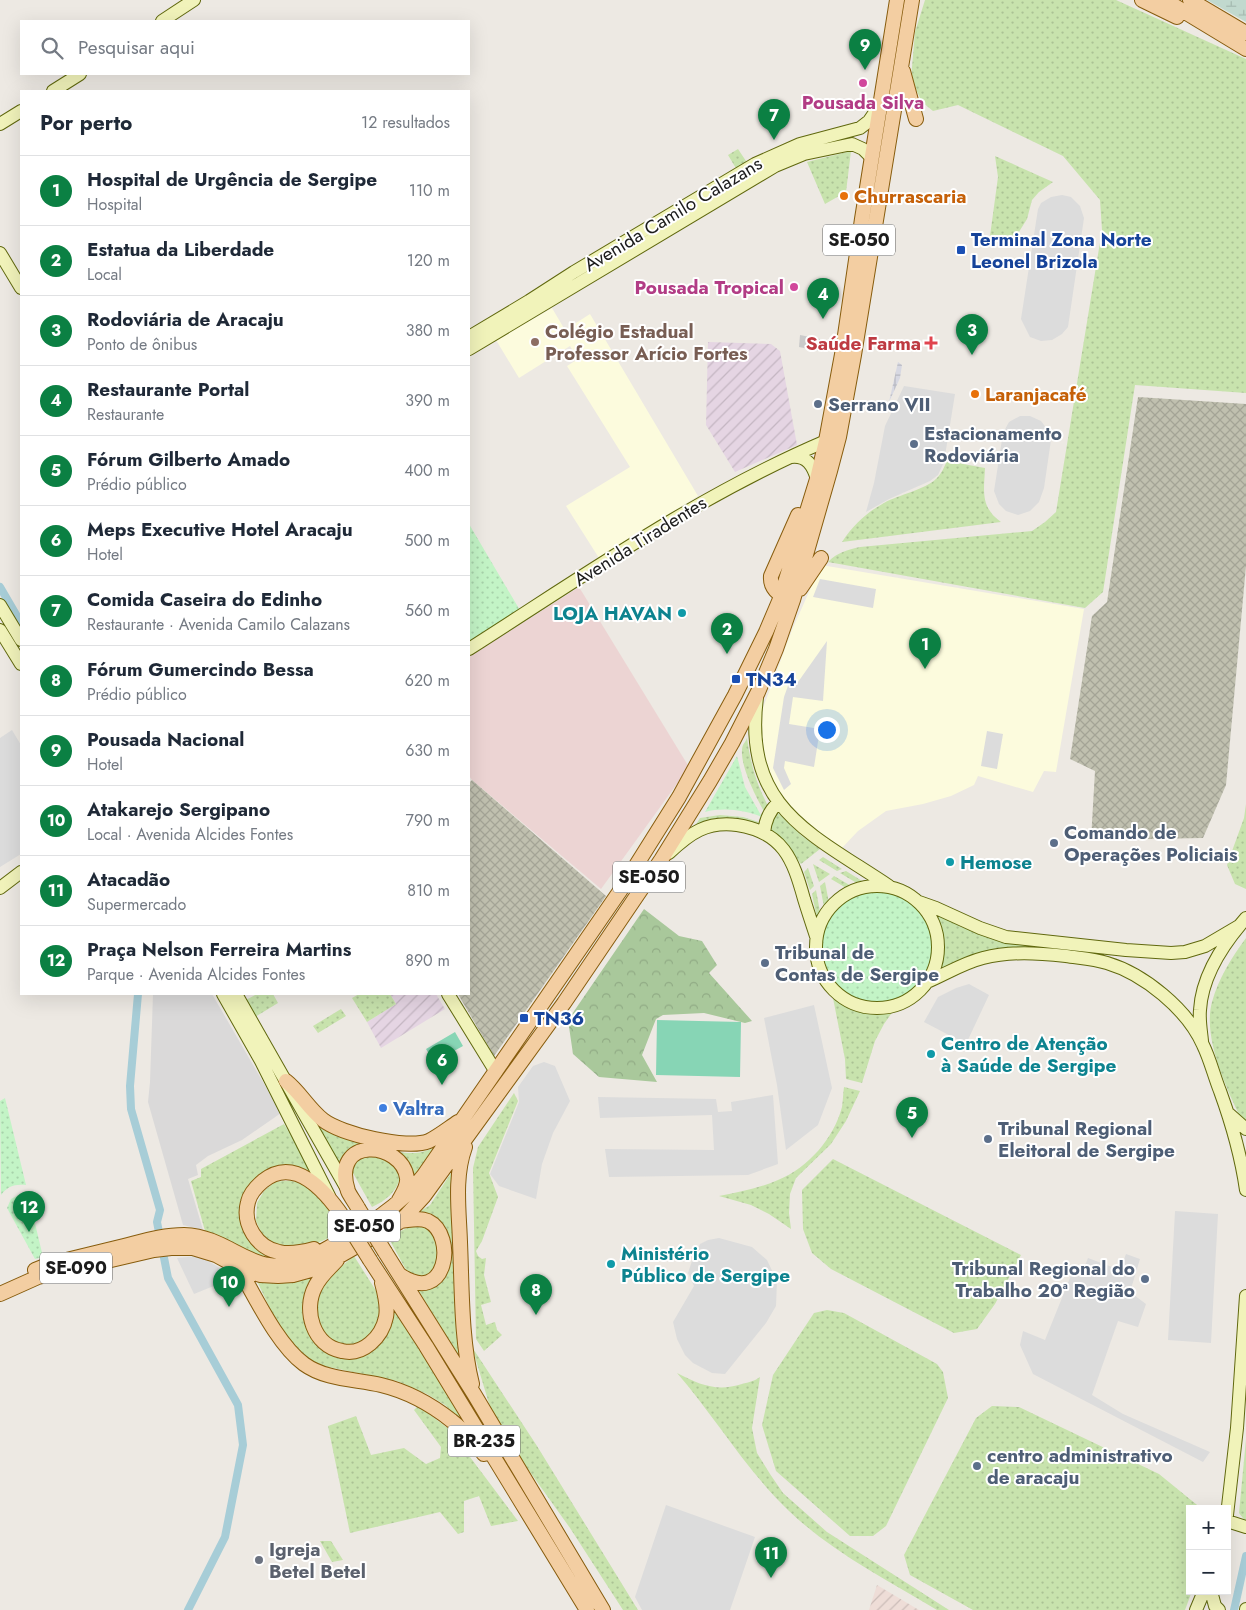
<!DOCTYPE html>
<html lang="pt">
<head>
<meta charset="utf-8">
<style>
	body { margin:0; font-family:Jost,sans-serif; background:#f2f2f3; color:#1f2937 }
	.controls { position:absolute; right:15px; bottom:15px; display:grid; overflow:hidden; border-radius:0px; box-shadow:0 5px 20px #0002 }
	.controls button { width:45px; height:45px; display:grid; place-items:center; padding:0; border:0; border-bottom:1px solid #e0e1e3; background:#fff; color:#1f2937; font:25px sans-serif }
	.you { position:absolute; left:826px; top:729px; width:18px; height:18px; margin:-12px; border:4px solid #fff; border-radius:50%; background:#1a73e8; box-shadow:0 0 0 8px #1a73e833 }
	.badge { display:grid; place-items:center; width:32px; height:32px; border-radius:50%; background:#0b8043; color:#fff; font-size:16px; font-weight:700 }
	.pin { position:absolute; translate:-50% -41px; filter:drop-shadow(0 1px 2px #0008) }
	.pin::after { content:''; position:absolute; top:26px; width:18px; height:15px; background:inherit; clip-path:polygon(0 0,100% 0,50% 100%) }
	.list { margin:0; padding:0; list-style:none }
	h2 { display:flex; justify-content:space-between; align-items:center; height:65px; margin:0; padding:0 20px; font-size:21px }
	h2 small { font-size:16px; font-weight:400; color:#747a83 }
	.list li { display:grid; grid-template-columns:32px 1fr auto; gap:15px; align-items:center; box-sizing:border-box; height:70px; padding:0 20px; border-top:1px solid #e0e1e3 }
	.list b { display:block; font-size:19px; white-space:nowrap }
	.list p { margin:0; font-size:16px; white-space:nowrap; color:#747a83 }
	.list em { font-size:16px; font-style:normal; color:#747a83 }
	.icon { flex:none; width:28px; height:28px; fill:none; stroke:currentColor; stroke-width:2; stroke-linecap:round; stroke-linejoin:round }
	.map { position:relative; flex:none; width:1246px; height:1610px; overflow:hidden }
	.search { position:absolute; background:#fff; box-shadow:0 5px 20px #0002; left:20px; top:20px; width:450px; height:55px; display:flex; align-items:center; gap:12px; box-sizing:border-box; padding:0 18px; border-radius:0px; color:#747a83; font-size:19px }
	.panel { position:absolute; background:#fff; box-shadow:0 5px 20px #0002; left:20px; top:90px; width:450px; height:905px; border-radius:0px }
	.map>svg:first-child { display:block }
</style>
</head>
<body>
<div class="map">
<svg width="1246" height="1610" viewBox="0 0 1246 1610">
	<defs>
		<pattern id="industrial-furrows" width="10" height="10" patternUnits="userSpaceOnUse" patternTransform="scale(1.25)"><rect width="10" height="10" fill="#e5d5e3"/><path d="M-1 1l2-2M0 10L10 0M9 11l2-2" fill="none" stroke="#c4b6c2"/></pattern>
		<pattern id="military-furrows" width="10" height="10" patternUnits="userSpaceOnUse" patternTransform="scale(1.25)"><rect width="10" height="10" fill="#eeddd7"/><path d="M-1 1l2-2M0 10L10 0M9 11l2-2" fill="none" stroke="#ccbdb8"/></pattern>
		<pattern id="construction-cross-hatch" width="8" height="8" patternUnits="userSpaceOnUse" patternTransform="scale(1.25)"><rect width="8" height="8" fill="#c0c0af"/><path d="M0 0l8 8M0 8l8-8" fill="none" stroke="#a4a496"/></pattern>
		<pattern id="grass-dots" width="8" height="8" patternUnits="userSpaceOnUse" patternTransform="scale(1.25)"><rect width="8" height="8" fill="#c8e3ad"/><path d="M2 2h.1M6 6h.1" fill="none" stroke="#abc294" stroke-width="1.8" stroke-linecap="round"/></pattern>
		<pattern id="forest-crowns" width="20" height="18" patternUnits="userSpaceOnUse" patternTransform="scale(1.25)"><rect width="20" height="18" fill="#a9c89b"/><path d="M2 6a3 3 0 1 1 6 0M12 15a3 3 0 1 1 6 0" fill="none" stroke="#91ab85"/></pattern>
		<pattern id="wetland-marsh" width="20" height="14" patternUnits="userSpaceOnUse" patternTransform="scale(1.25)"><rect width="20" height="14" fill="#c1d9ce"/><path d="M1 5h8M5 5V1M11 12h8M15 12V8" fill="none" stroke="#a5bab0"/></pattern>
		<pattern id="park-dots" width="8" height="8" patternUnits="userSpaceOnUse" patternTransform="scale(1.25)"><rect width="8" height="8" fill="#c3f4c6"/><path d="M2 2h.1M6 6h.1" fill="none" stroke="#a7d1aa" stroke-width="1.8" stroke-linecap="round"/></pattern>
		<pattern id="plaza-grid" width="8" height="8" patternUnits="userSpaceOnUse" patternTransform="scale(1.25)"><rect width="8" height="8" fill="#d7d8e2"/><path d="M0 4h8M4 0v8" fill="none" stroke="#b8b9c1"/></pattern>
	</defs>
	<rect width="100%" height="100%" fill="#ede9e3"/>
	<path fill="#dad9d9" d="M153 994H212L281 1113 242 1140 208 1156 196 1165 198 1175 188 1179 203 1230 183 1225 148 1102 150 1082Z"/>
	<path fill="#ecd4d3" d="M579 587 689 767 601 889 472 780 469 776V657Z"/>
	<path fill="url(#industrial-furrows)" d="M708 342 771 344 780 351 797 445 735 472 706 425Z
		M390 994H436L445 1009 381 1048 367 1022 396 1004Z"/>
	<path fill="#fcfbdd" d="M552 308 565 330 590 314 698 496 599 558 566 506 630 467 567 366 578 359 570 346 519 378 496 340Z
		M821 565 1084 609 1056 772 1044 771 1033 792 978 776 974 785 951 796 923 804 886 811 858 831 840 850 782 801 768 768 763 752 761 728 763 708 792 630Z"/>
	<path fill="#cacaca" d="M800 335 820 339 819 351 799 347Z"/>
	<path fill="url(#military-furrows)" d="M877 1585 919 1610H869Z"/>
	<path fill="url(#construction-cross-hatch)" d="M1138 397 1246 404V566L1226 785 1203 838 1091 840 1095 771 1070 759 1092 616 1107 602Z
		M472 780 606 896 494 1056 458 994H469V783Z"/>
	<path fill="url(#grass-dots)" d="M925 0H1116L1246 59V393L1135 385 1103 592 1085 608 828 562C838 552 847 550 860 547L1032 531 1045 522 1056 512 1102 230 1100 200 1063 156 958 105 933 111 922 102 911 79 915 32Z
		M738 149 748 164 737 170 728 155Z
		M851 151 846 192 825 204 807 162Z
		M995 156 1053 182 1039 192 1032 200 1027 219 1017 235V240L990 236 998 177Z
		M947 461 985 468C984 491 980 507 1001 522L842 542C854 524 866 513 884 503 900 494 925 490 937 478 942 473 944 467 947 461Z
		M747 738C751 766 756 783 769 808L765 813C757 799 737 761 743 745 744 743 746 741 747 738Z
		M1246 804V889L1235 884 1227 865 1244 818Z
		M777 812 802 836 820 849 801 864 788 847 768 829Z
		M720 815 743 817 759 822 756 827 695 826 700 818Z
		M823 857 842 869 837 871 819 860Z
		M813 864 830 874 819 882Z
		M808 868 814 886 810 890 804 872Z
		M846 871 867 884 860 885 840 873Z
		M834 876 853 887 848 889 831 879Z
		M825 882 829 903 824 907 820 886Z
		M816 890 820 912 817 918 812 894Z
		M932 910 961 927 1016 944 1082 950V953L1001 951 961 959 938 974 945 943 942 931Z
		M1246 938V1126L1244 1125C1228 1092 1202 1039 1212 1002 1218 979 1232 957 1246 938Z
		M257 994H273L278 1003 255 1017 244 1001Z
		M359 994H390L396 1004 367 1022 352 998Z
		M833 998 871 1012 896 1007 884 1024 875 1041 862 1083 846 1079 845 1059Z
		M341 1009 346 1016 318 1033 313 1026Z
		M844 1087 860 1091 846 1121 831 1144 796 1178 790 1194 789 1213 791 1229 769 1214 751 1205 719 1196C739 1192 760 1188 778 1180 808 1168 834 1138 842 1107 843 1100 843 1094 844 1087Z
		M514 1093 518 1101 489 1173 498 1197 482 1241 476 1251 478 1256 482 1259 486 1258 484 1275 491 1302 481 1305 486 1325 495 1322 497 1330 502 1335 484 1351 476 1339 473 1168 478 1147Z
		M314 1121C337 1136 350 1140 376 1146L342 1167Z
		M284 1124 317 1178 273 1171 243 1219 280 1258 279 1262 251 1254 205 1231 191 1181 201 1177V1169Z
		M445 1141 414 1184C412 1168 403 1163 392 1151 416 1155 425 1154 445 1141Z
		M363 1151 391 1158 400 1177C397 1192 385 1201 372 1207L353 1173V1163Z
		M833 1159 1021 1255 995 1304 977 1329 954 1333 831 1269 812 1253 803 1229 802 1190Z
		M457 1164 461 1361 419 1291C447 1287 452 1272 450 1247 450 1241 449 1233 446 1228 442 1222 437 1218 432 1214H416L430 1205Z
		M283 1181C292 1181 303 1181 310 1186 325 1197 334 1217 343 1232L317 1243 298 1249 280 1247 264 1238 256 1221 257 1203 264 1191 275 1182Z
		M418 1223 428 1226 436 1237 441 1251 434 1276 410 1277 388 1237Z
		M354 1256 380 1297 382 1314 368 1343 341 1349C335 1344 320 1334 318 1328 305 1297 332 1274 354 1256Z
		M313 1275C310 1284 305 1293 303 1301 298 1326 315 1343 335 1354L387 1331 395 1310 467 1426 445 1405 427 1394 397 1381 314 1364 298 1352 283 1336 257 1281 288 1283Z
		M827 1310 844 1313 937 1364 943 1372 948 1398 886 1526 873 1536H850L776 1471 762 1425 773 1375 814 1313Z
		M472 1347 537 1446 638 1610H623L570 1528 510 1444 490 1407Z
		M677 1373C700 1385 717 1392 742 1384 749 1382 755 1381 760 1377L752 1428 757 1453 770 1474 783 1493 827 1532 949 1610H937C887 1580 832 1552 789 1511 746 1470 716 1418 677 1373Z
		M418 1406 449 1429 518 1521 491 1526 479 1496 464 1501V1532L458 1534 440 1512 350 1533 328 1426 356 1416 371 1455 404 1448 426 1464 440 1458 441 1447 414 1410Z
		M992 1406 1019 1407 1159 1474 1202 1509H1190V1591H1192L1185 1610H973L910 1575 904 1555 976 1418Z
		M1246 1439V1522L1239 1513Z
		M320 1541H331L343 1560 332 1562Z"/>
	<path fill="url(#forest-crowns)" d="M644 909 679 936 702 941 717 965 709 973 752 1021 745 1023 704 1013 663 1015 656 1019 642 1055 657 1082 599 1077 573 1054 568 1020Z"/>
	<path fill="url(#wetland-marsh)" d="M1207 0H1246V22Z"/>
	<path fill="url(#park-dots)" d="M469 524 521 612 469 644Z
		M737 756 745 787 762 817C744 810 724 807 705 812Z
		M816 947a61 61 0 1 1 122 0a61 61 0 1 1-122 0Z
		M5 1098 26 1185C14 1184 8 1186 1 1195L0 1101Z
		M20 1194 29 1198 43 1257 35 1259 7 1208 11 1199Z"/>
	<path fill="#87d5b5" d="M657 1020 741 1022 740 1077 656 1075Z
		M455 1032 463 1046 434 1062 426 1049Z"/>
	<path fill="#dcdcdc" d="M1062 195 1071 197 1080 206 1084 218 1068 327 1062 334 1052 340 1041 341 1030 337 1021 319 1038 209 1041 203 1051 197Z
		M904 386 955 394 944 462 938 475 930 481 889 499 866 512 874 483 885 426Z
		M1020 416H1030L1041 421 1047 429 1051 440 1044 488 1039 502 1030 511 1018 515 1006 511 999 504 994 491 1003 433 1009 422Z
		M820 579 876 589 873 608 813 597Z
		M827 641 823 701 793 697 789 724 820 729 814 767 785 761 784 768 791 784 784 790 773 768 784 697 790 680 798 682Z
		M12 730 21 745V854L0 867V738Z
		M987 731 1003 734 997 769 981 766Z
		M969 984 989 995 966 1044 924 1022 938 997 956 988Z
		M814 1005 832 1088 818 1125 786 1150 777 1085 764 1018Z
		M544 1062 555 1066 570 1101 553 1133 542 1164 536 1199 499 1186 490 1174 519 1102 518 1087 533 1066Z
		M773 1095 778 1164 748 1175 609 1177 605 1149 714 1150 712 1115 600 1118 598 1097 716 1099 718 1112 732 1111 731 1102Z
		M1175 1211 1218 1214 1211 1343 1168 1340Z
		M719 1238 752 1247 767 1260 777 1281 776 1306 766 1323 725 1374 712 1373 693 1363 685 1355 677 1339 673 1322 694 1286 688 1273 693 1258 700 1244 708 1240Z
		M1126 1254 1140 1259 1130 1292 1146 1304 1138 1327 1118 1321 1092 1395 1123 1414 1210 1452 1203 1462 1033 1374 1020 1345 1023 1331 1045 1340 1072 1273 1081 1276 1088 1258 1120 1270Z
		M198 1256 217 1266 231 1279 194 1294 177 1258Z
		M666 1505 755 1537 730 1610H642L635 1597Z"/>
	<path fill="url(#plaza-grid)" d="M898 362 902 365 900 378 889 402Z"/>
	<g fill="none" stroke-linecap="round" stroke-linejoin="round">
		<path stroke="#a7cdd7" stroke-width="8" d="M0 587 21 623
			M138 994 130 1086 131 1109 160 1210 157 1222 168 1278 238 1405 243 1445 225 1537 188 1610
			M1234 1610 1246 1556"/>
		<defs>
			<path id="secondary" d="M162 21 194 0
				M53 91 80 74
				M0 124 21 111
				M0 253 21 288
				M469 337 529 301 574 272 755 164 800 144 860 128 869 121 880 105
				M469 349 775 166 804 154 852 144 863 149 872 158
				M791 457C807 455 813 466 817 479
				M0 605 21 640
				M0 630 21 664
				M469 649C585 575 699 495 826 441
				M757 697C743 808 810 833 889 886
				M764 833C765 821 769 811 778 803
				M669 853C690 833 707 821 737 825 783 832 793 859 804 899 808 912 812 924 816 936
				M816 947a61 61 0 1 1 122 0a61 61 0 1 1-122 0Z
				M0 888 21 872
				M919 902 936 908 980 928 1006 937 1126 950 1171 953 1185 952 1205 946 1239 926
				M927 982C946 974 963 963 983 958 1010 951 1038 953 1066 956 1079 958 1094 959 1107 963 1144 974 1187 1009 1203 1045 1210 1059 1214 1076 1220 1091 1232 1124 1241 1155 1246 1190
				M223 994 261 1061 329 1196
				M236 994 347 1189
				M448 994 496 1072
				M1202 1041C1201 1031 1199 1020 1200 1010 1202 975 1223 944 1246 918
				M1229 1114 1246 1129
				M1227 1515 1237 1428 1246 1296
				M1227 1521 1246 1527
				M1211 1591 1215 1606 1219 1610
				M1196 1610 1204 1591
				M1246 1610V1609"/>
			<path id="primary" d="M1142 0 1177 17
				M1165 0 1246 49
				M1190 0 1246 33
				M903 71 916 119
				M800 589 821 558
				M789 598C778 595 770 588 771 576L798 515
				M286 1081C300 1092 308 1108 323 1120 341 1134 407 1150 429 1141 439 1136 449 1128 458 1122
				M465 1147C454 1177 459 1211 460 1242 462 1288 461 1340 472 1384
				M358 1208C355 1202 350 1196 348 1191 330 1135 402 1141 407 1178 408 1186 403 1193 399 1200
				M314 1249C303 1252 291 1255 279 1252 257 1248 242 1224 248 1202 250 1193 256 1187 263 1181 295 1155 326 1192 343 1217
				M385 1252 474 1394 603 1610
				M337 1260C329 1269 320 1276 315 1287 303 1310 313 1346 342 1351 363 1356 382 1337 386 1317 388 1307 385 1294 382 1283
				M370 1260 426 1346 587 1610
				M238 1267C255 1296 277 1344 304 1364 326 1380 356 1379 381 1385 406 1391 432 1405 452 1421 464 1430 474 1443 484 1454
				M35 1270 50 1264C74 1258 99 1252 124 1246 144 1241 163 1235 184 1235 237 1237 253 1286 314 1256 354 1233 396 1212 424 1175L620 891 679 797 735 695 766 632 780 599 817 479 826 441 843 349 862 219 897 0
				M400 1275C447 1307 457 1235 428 1221 419 1217 410 1220 401 1221
				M0 1294 38 1277 154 1250 171 1248H193L216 1255 238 1267 260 1275 278 1276 293 1275 311 1270 343 1254 401 1221 424 1196 564 1003 661 860 710 781 732 743 758 692 776 649 793 600 830 471 839 437 854 355 912 0"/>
		</defs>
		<use href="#secondary" stroke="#60680e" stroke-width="14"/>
		<use href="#primary" stroke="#875c0d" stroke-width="16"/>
		<use href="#secondary" stroke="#f1f3ba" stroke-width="12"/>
		<use href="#primary" stroke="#f3cea2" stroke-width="14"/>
		<defs>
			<path id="primary-bridge" d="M358 1208 385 1252
				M343 1217 370 1260"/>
		</defs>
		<use href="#primary-bridge" stroke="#875c0d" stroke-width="16" stroke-linecap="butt"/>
		<use href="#primary-bridge" stroke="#f3cea2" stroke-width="14"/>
	</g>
	<g fill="#d1479c" stroke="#fff" stroke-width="2">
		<circle cx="863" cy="83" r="5"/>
		<circle cx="794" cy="287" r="5"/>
	</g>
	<g fill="#e8710a" stroke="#fff" stroke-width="2">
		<circle cx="844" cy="196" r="5"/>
		<circle cx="975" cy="394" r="5"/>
	</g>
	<g fill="#1a4fb4" stroke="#fff" stroke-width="2">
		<rect x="956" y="245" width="10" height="10" rx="2.5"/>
		<rect x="731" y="674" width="10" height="10" rx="2.5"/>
		<rect x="519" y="1013" width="10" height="10" rx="2.5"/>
	</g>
	<circle fill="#8d6e63" stroke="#fff" stroke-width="2" cx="535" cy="342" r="5"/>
	<path fill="#e0444e" stroke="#fff" stroke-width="2" d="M928.5 335.5h5v5h5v5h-5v5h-5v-5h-5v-5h5z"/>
	<g fill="#5c6f8a" stroke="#fff" stroke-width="2">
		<circle cx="818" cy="404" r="5"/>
		<circle cx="914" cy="444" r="5"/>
		<circle cx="1054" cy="843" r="5"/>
		<circle cx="765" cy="963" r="5"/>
		<circle cx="988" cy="1139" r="5"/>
		<circle cx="1145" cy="1279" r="5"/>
		<circle cx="977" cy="1466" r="5"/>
	</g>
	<g fill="#0f9aa8" stroke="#fff" stroke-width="2">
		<circle cx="682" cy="613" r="5"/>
		<circle cx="950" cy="862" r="5"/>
		<circle cx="931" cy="1054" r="5"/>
		<circle cx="611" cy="1264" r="5"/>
	</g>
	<circle fill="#3f7fe0" stroke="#fff" stroke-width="2" cx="383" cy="1108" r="5"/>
	<circle fill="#6b7280" stroke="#fff" stroke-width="2" cx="259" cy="1560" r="5"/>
	<g text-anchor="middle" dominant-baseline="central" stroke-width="4" stroke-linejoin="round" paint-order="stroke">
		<g fill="#fff" stroke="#606060" stroke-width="1">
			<rect x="823" y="224.5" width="72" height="31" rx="4"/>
			<rect x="613" y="861.5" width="72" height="31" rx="4"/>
			<rect x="328" y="1210.5" width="72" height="31" rx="4"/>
			<rect x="40" y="1252.5" width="72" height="31" rx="4"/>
			<rect x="448" y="1425.5" width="72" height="31" rx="4"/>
		</g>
		<g font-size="18" font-weight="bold" fill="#1c1c1c">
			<text x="859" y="240">SE-050</text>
			<text x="649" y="877">SE-050</text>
			<text x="364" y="1226">SE-050</text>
			<text x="76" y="1268">SE-090</text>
			<text x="484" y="1441">BR-235</text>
		</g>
		<g font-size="19" font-weight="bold" fill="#b23c85" stroke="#fff">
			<text x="863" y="102">Pousada Silva</text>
			<text x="784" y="287" text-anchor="end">Pousada Tropical</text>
		</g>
		<g font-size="19" font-weight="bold" fill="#c56008" stroke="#fff" text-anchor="start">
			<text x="854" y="196">Churrascaria</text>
			<text x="985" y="394">Laranjacafé</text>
		</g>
		<g font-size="19" fill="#1c1c1c" stroke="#fff">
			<text transform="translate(673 214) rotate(-31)">Avenida Camilo Calazans</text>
			<text transform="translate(640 541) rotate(-32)">Avenida Tiradentes</text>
		</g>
		<g font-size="19" font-weight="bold" fill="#164399" stroke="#fff" text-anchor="start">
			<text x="971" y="239">Terminal Zona Norte<tspan x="971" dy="22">Leonel Brizola</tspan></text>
			<text x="746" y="679">TN34</text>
			<text x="534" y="1018">TN36</text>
		</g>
		<g font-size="19" font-weight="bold" fill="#785e54" stroke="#fff" text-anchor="start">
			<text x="545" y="331">Colégio Estadual<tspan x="545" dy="22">Professor Arício Fortes</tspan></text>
		</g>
		<g font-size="19" font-weight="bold" fill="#be3a42" stroke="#fff" text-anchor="end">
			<text x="921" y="343">Saúde Farma</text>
		</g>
		<g font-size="19" font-weight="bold" fill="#4e5e75" stroke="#fff" text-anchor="start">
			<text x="828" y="404">Serrano VII</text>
			<text x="924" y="433">Estacionamento<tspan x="924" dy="22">Rodoviária</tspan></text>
			<text x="1064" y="832">Comando de<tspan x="1064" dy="22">Operações Policiais</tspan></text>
			<text x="775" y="952">Tribunal de<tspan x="775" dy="22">Contas de Sergipe</tspan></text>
			<text x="998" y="1128">Tribunal Regional<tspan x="998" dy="22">Eleitoral de Sergipe</tspan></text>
			<text x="1135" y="1268" text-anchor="end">Tribunal Regional do<tspan x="1135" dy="22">Trabalho 20ª Região</tspan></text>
			<text x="987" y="1455">centro administrativo<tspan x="987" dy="22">de aracaju</tspan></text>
		</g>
		<g font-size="19" font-weight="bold" fill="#0d838f" stroke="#fff" text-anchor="start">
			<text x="672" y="613" text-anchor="end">LOJA HAVAN</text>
			<text x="960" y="862">Hemose</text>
			<text x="941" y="1043">Centro de Atenção<tspan x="941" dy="22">à Saúde de Sergipe</tspan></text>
			<text x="621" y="1253">Ministério<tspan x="621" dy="22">Público de Sergipe</tspan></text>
		</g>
		<g font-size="19" font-weight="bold" fill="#366cbe" stroke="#fff" text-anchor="start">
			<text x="393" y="1108">Valtra</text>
		</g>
		<g font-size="19" font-weight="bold" fill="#5b616d" stroke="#fff" text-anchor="start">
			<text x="269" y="1549">Igreja<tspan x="269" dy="22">Betel Betel</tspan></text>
		</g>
	</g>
</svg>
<div class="controls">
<button>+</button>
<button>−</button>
</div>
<div class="you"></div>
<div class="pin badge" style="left:925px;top:669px">1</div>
<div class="pin badge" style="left:727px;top:654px">2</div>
<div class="pin badge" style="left:972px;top:355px">3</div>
<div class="pin badge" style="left:823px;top:319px">4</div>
<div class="pin badge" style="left:912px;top:1138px">5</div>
<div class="pin badge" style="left:442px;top:1085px">6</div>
<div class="pin badge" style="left:774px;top:140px">7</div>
<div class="pin badge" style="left:536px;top:1315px">8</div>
<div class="pin badge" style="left:865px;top:70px">9</div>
<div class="pin badge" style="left:229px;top:1307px">10</div>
<div class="pin badge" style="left:771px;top:1578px">11</div>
<div class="pin badge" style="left:29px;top:1232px">12</div>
<div class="search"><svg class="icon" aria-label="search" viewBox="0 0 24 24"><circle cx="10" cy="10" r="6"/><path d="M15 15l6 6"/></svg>Pesquisar aqui</div>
<section class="panel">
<h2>Por perto<small>12 resultados</small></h2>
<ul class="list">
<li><span class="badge">1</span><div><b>Hospital de Urgência de Sergipe</b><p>Hospital</p></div><em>110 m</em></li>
<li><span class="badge">2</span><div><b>Estatua da Liberdade</b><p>Local</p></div><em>120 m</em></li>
<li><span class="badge">3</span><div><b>Rodoviária de Aracaju</b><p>Ponto de ônibus</p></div><em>380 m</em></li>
<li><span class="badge">4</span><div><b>Restaurante Portal</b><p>Restaurante</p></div><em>390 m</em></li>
<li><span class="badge">5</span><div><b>Fórum Gilberto Amado</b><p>Prédio público</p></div><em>400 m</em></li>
<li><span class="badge">6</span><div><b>Meps Executive Hotel Aracaju</b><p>Hotel</p></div><em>500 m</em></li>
<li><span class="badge">7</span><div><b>Comida Caseira do Edinho</b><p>Restaurante · Avenida Camilo Calazans</p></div><em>560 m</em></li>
<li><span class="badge">8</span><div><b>Fórum Gumercindo Bessa</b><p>Prédio público</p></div><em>620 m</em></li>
<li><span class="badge">9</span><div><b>Pousada Nacional</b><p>Hotel</p></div><em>630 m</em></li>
<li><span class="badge">10</span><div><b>Atakarejo Sergipano</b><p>Local · Avenida Alcides Fontes</p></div><em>790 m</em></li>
<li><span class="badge">11</span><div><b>Atacadão</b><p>Supermercado</p></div><em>810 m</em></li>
<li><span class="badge">12</span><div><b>Praça Nelson Ferreira Martins</b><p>Parque · Avenida Alcides Fontes</p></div><em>890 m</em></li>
</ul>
</section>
</div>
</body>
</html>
